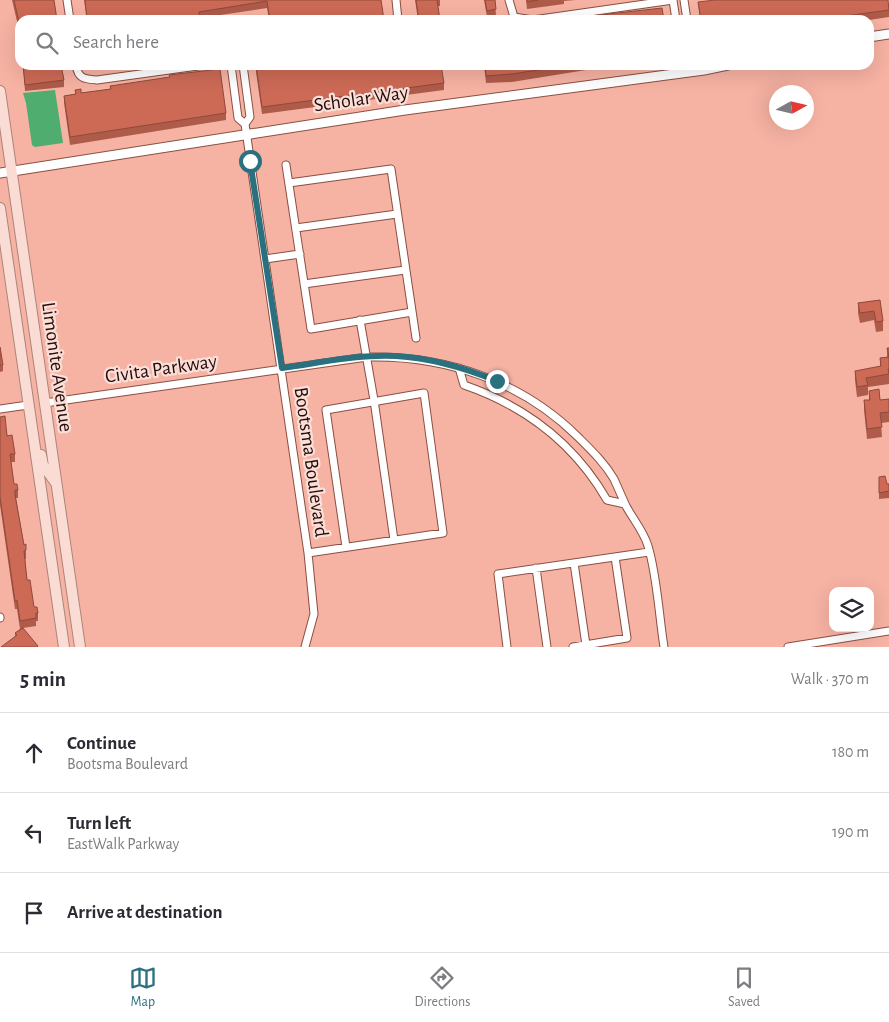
<!DOCTYPE html>
<html lang="en">
<head>
<meta charset="utf-8">
<style>
	body { margin:0; font-family:"Alegreya Sans",sans-serif; background:#f2f2f3; color:#2b2b33 }
	.controls { position:absolute; right:15px; bottom:15px; display:grid; overflow:hidden; border-radius:10px; box-shadow:0 5px 20px #0002 }
	.controls button { width:45px; height:45px; display:grid; place-items:center; padding:0; border:0; border-bottom:1px solid #e1e1e2; background:#fff; color:#2b2b33; font:25px sans-serif }
	.compass { position:absolute; left:769px; top:85px; width:45px; height:45px; border-radius:50%; background:#fff; box-shadow:0 5px 20px #0002; rotate:82deg }
	.stop { position:absolute; width:15px; height:15px; margin:-11px; border:4px solid #2a707e; border-radius:50%; background:#fff }
	.stop.end { background:#2a707e; border-color:#fff; box-shadow:0 1px 5px #0008 }
	.list { margin:0; padding:0; list-style:none }
	h2 { display:flex; justify-content:space-between; align-items:center; height:65px; margin:0; padding:0 20px; font-size:21px }
	h2 small { font-size:16px; font-weight:400; color:#7c7c81 }
	.list li { display:grid; grid-template-columns:32px 1fr auto; gap:15px; align-items:center; box-sizing:border-box; height:80px; padding:0 20px; border-top:1px solid #e1e1e2 }
	.list b { display:block; font-size:19px; white-space:nowrap }
	.list p { margin:0; font-size:16px; white-space:nowrap; color:#7c7c81 }
	.list em { font-size:16px; font-style:normal; color:#7c7c81 }
	.icon { flex:none; width:28px; height:28px; fill:none; stroke:currentColor; stroke-width:2; stroke-linecap:round; stroke-linejoin:round }
	.map { position:relative; flex:none; width:889px; height:647px; overflow:hidden }
	.search { position:absolute; background:#fff; box-shadow:0 5px 20px #0002; left:15px; right:15px; top:15px; height:55px; display:flex; align-items:center; gap:12px; box-sizing:border-box; padding:0 18px; border-radius:15px; color:#7c7c81; font-size:19px }
	.sheet { height:305px; background:#fff }
	nav { display:flex; justify-content:space-around; align-items:center; box-sizing:border-box; height:70px; border-top:1px solid #e1e1e2; background:#fff; font-size:14px; color:#7c7c81 }
	nav a { display:grid; justify-items:center; gap:2px }
	nav .on { color:#2a707e }
	.map>svg:first-child { display:block }
</style>
</head>
<body>
<div class="map">
<svg width="889" height="647" viewBox="0 0 889 647">
	<rect width="100%" height="100%" fill="#f6b2a3"/>
	<path fill="#4fad6f" d="M55 90 63 143 35 147 32 145 26 103 23 93Z"/>
	<g fill="none" stroke-linecap="round" stroke-linejoin="round">
		<defs>
			<path id="minor" d="M67 0 70 20
				M396 0 398 20
				M509 0 514 17
				M673 0 676 20
				M684 0 687 20
				M514 17 533 20 673 0
				M76 65C78 79 85 79 97 80L205 65
				M231 65 238 118 245 124 308 553 314 614 305 647
				M243 65 250 117 245 124
				M286 165 311 329 412 312
				M289 183 391 169 416 338
				M296 228 397 214
				M265 259 300 254
				M304 284 405 270
				M360 320 374 400 394 540
				M459 368 464 385C525 406 574 443 607 500L625 504
				M45 403 367 357C445 355 521 381 577 436 590 449 604 462 614 479 618 488 622 497 626 506 633 519 644 532 648 546 657 575 659 616 664 647
				M0 409 28 405
				M308 553 443 533 424 393 326 410 346 547
				M574 563 586 645
				M536 568 547 647
				M0 617V618
				M507 647 498 574 649 552
				M573 647 627 638 615 557
				M788 647 889 631"/>
			<path id="tertiary" d="M869 37 889 34
				M0 173 405 110 704 70 728 65"/>
			<path id="primary" d="M0 91 80 647
				M0 208 64 647
				M41 455 43 465 56 483"/>
		</defs>
		<use href="#minor" stroke="#8b4f42" stroke-width="9"/>
		<use href="#tertiary" stroke="#8b4f42" stroke-width="11"/>
		<use href="#primary" stroke="#ac847b" stroke-width="12"/>
		<use href="#minor" stroke="#fff" stroke-width="7"/>
		<use href="#tertiary" stroke="#fff" stroke-width="9"/>
		<use href="#primary" stroke="#fadcd5" stroke-width="10"/>
	</g>
	<path fill="#af5b4a" d="M12 0H54L20 20V34Z
		M84 0H381L384 20H269L267 8 200 18V20H87Z
		M415 0H440V6H438L440 20H418Z
		M484 0H495L496 16 487 17Z
		M526 0H576L564 1V4L527 9Z
		M698 2 889 5V17L869 20H700Z
		M23 65H61L64 80V87L25 91Z
		M92 65H125L107 69V66L93 69Z
		M256 65 444 83V90L262 114 256 72Z
		M484 65H617L512 82 486 83Z
		M110 86 226 113V120L70 145 64 103V96L75 94V90L81 93 110 89Z
		M880 300 883 321V331L876 332 874 320 860 323 858 313V303Z
		M0 347 3 365V371L0 372Z
		M887 348H889V384L868 387V395L857 397 855 380V371L880 367V358L887 357Z
		M869 391 880 400 889 399V422L881 423 882 437 867 439 864 410V400H869Z
		M0 417 15 454V462H11L14 484 18 490V498H16L24 545 26 550V559H25L27 580 34 607 38 613V621H36V626L23 628 38 647 15 636V633L20 629 17 609H15L0 505Z
		M879 477 887 484H889V498L879 499Z"/>
	<path fill="#8f4a3c" d="M107 65H125L107 69Z"/>
	<path fill="#cc6a56" stroke="#8f4a3c" d="M14 0H54L57 20H20V27Z
		M85 0H381L384 20H270L267 1 199 12 200 20H87Z
		M416 0H437L440 20H419Z
		M485 0H495L496 9 487 11Z
		M527 0H538L527 2Z
		M715 0H888L889 10 838 17V19L835 20H701L698 2Z
		M662 8 664 20H555Z
		M23 65H61L64 80 25 85Z
		M256 65H441L444 83 262 107Z
		M485 65H571L512 74 486 76Z
		M220 69 226 113 70 137 64 96 76 94 75 90 81 89V93L111 89 110 86 170 77 169 75Z
		M880 300 883 321 876 322 874 311 860 313 858 303Z
		M0 347 3 365H0Z
		M887 348H889V369H888L889 374 866 378 868 385 857 387 855 371 881 366 880 358 889 357Z
		M879 389 880 400 889 399V412L880 413 882 427 867 429 864 400H870L869 391Z
		M5 416 7 436 12 435 15 454H10L14 484H17L18 490H15V495L24 545 26 544V550L24 551 27 580H30L34 607H37L38 613H36V618L20 621 17 600 15 601 0 497V417Z
		M885 476 887 484H889V491L879 493V477Z
		M23 628 38 646 37 647H1L17 635 15 633Z"/>
	<g fill="none" stroke-linecap="round" stroke-linejoin="round">
		<path stroke="#2a707e" stroke-width="6" d="M250 161 282 368C319 363 359 354 396 356 431 358 465 368 497 381"/>
	</g>
	<g text-anchor="middle" dominant-baseline="central" stroke-width="4.5" stroke-linejoin="round" paint-order="stroke">
		<g font-size="20" fill="#240c08" stroke="#fbded8">
			<text transform="translate(361 99) rotate(-8)">Scholar Way</text>
			<text transform="translate(57 367) rotate(82)">Limonite Avenue</text>
			<text transform="translate(161 369) rotate(-8)">Civita Parkway</text>
			<text transform="translate(311 462) rotate(82)">Bootsma Boulevard</text>
		</g>
	</g>
</svg>
<div class="controls">
<button><svg class="icon" aria-label="layers" viewBox="0 0 24 24"><path d="M12 4l9 5-9 5-9-5zM3 14l9 5 9-5"/></svg></button>
</div>
<svg class="compass" viewBox="-18 -18 36 36"><path d="M0-13l5 13h-10z" fill="#e53935"/><path d="M0 13l5-13h-10z" fill="#7c7c81"/></svg>
<div class="stop" style="left:250px;top:161px"></div>
<div class="stop end" style="left:497px;top:381px"></div>
<div class="search"><svg class="icon" aria-label="search" viewBox="0 0 24 24"><circle cx="10" cy="10" r="6"/><path d="M15 15l6 6"/></svg>Search here</div>
</div>
<section class="sheet">
<h2>5 min<small>Walk · 370 m</small></h2>
<ul class="list">
<li><svg class="icon" aria-label="ahead" viewBox="0 0 24 24"><path d="M12 20V5M6 11l6-6 6 6"/></svg><div><b>Continue</b><p>Bootsma Boulevard</p></div><em>180 m</em></li>
<li><svg class="icon" aria-label="left" viewBox="0 0 24 24"><path d="M17 20v-9H6M10 6l-5 5 5 5"/></svg><div><b>Turn left</b><p>EastWalk Parkway</p></div><em>190 m</em></li>
<li><svg class="icon" aria-label="arrive" viewBox="0 0 24 24"><path d="M6 21V4h12l-3 4 3 4H6"/></svg><div><b>Arrive at destination</b></div></li>
</ul>
</section>
<nav>
<a class="on"><svg class="icon" aria-label="map" viewBox="0 0 24 24"><path d="M3 6l6-2 6 2 6-2v14l-6 2-6-2-6 2zM9 4v14M15 6v14"/></svg>Map</a>
<a><svg class="icon" aria-label="directions" viewBox="0 0 24 24"><path d="M12 3l9 9-9 9-9-9zM9 14v-3h6M13 9l2 2-2 2"/></svg>Directions</a>
<a><svg class="icon" aria-label="saved" viewBox="0 0 24 24"><path d="M7 4h10v16l-5-4-5 4z"/></svg>Saved</a>
</nav>
</body>
</html>
